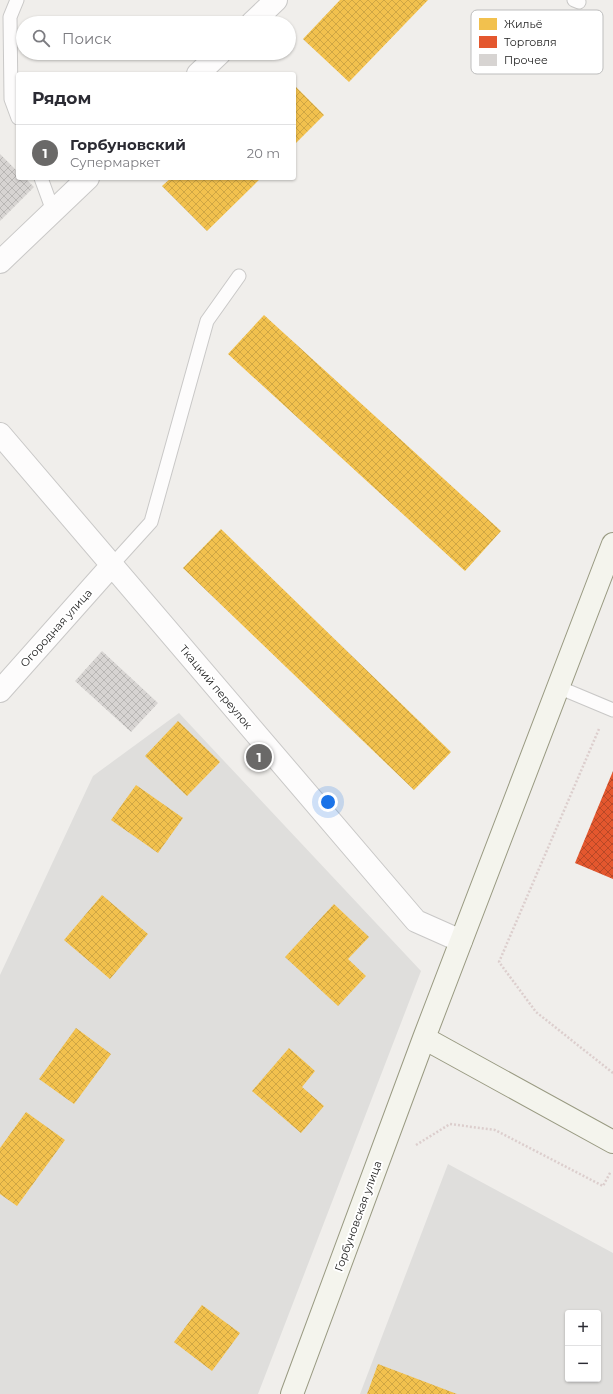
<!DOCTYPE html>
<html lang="ru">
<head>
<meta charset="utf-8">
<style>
	body { margin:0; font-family:Montserrat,sans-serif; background:#f2f2f3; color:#2b2b33 }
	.controls { position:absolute; right:12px; bottom:12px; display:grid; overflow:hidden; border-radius:4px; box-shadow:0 1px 3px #0004 }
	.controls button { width:36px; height:36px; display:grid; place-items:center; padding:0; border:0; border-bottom:1px solid #e1e1e2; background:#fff; color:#2b2b33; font:20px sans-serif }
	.you { position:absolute; left:328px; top:802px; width:14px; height:14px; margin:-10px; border:3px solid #fff; border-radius:50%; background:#1a73e8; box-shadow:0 0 0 6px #1a73e833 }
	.badge { display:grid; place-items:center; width:26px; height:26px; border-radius:50%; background:#6a6968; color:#fff; font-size:13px; font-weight:700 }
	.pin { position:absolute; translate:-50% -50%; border:2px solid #fff; box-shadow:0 1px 4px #0006 }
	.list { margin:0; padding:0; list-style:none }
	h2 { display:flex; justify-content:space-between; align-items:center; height:52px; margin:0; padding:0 16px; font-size:17px }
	h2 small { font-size:13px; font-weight:400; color:#7c7c81 }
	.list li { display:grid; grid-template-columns:26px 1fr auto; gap:12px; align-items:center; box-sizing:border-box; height:56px; padding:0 16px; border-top:1px solid #e1e1e2 }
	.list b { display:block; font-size:15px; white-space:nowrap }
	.list p { margin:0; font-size:13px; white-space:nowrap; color:#7c7c81 }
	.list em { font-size:13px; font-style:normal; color:#7c7c81 }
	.icon { flex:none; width:22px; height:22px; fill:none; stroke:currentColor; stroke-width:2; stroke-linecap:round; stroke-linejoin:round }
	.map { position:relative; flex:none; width:613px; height:1394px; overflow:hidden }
	.search { position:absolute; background:#fff; box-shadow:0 1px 3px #0004; left:16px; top:16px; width:280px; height:44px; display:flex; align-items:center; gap:10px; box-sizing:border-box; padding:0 14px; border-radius:22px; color:#7c7c81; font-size:15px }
	.panel { position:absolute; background:#fff; box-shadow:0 1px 3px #0004; left:16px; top:72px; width:280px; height:108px; border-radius:4px }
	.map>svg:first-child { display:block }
</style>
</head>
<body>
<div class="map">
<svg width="613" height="1394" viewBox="0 0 613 1394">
	<defs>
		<pattern id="homes-cross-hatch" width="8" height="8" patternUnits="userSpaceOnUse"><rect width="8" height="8" fill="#f2c14e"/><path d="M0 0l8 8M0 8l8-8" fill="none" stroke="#cfa644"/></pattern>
		<pattern id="shops-cross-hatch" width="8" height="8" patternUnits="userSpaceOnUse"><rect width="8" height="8" fill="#e4572e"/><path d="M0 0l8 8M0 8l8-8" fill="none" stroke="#b84827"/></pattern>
		<pattern id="building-cross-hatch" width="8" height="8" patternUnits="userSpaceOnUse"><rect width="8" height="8" fill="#d7d4d2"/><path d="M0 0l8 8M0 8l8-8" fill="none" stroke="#b8b6b4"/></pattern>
	</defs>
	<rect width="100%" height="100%" fill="#f0eeeb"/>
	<path fill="#dfdedc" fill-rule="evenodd" d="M179 713 421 971 258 1394H0V975L93 776Z
		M448 1164 613 1253V1394H360ZM568 1313H598V1379H568Z"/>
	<path fill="url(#homes-cross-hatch)" d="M340 0H428L349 82 303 39Z
		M294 85 324 115 294 145Z
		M171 178H261L207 231 162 186Z
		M264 315 501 531 465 571 228 354Z
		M221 529 451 752 414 790 183 568Z
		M178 721 220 762 187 796 145 756Z
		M136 785 183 818 158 853 111 820Z
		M102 895 148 934 110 979 64 940Z
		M334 904 369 937 348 959 366 976 338 1006 285 957Z
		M76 1028 111 1054 74 1104 39 1079Z
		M289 1048 315 1071 302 1087 324 1106 301 1133 252 1091Z
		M26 1112 65 1140 17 1206 0 1194V1148Z
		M202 1305 240 1333 212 1371 174 1342Z
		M378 1364 457 1394H367Z"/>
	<path fill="url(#shops-cross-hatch)" d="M613 771V879L575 863Z"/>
	<path fill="url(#building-cross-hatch)" d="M0 154 18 172V178H25L34 187 0 221Z
		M102 651 158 703 131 732 75 681Z"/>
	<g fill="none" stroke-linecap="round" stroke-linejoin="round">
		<defs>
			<path id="service" d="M17 0 10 17 11 99 18 118
				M574 0 579 2
				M41 178 53 211
				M112 565 151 522 207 321 239 276
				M558 687 613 710"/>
			<path id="minor" d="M252 23 276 0
				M198 74 220 53
				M0 262 88 178
				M0 434 416 921 461 941
				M0 691 112 565"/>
			<path id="secondary" d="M424 1038 613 1142
				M292 1394 424 1038 613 544"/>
		</defs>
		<use href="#service" stroke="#c9c8c7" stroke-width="15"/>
		<use href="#minor" stroke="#c9c8c7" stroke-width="24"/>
		<use href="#secondary" stroke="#999a82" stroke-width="24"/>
		<path stroke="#dccecd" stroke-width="2.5" stroke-dasharray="2 2" stroke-linecap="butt" d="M599 729 499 962 536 1012 613 1073
			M416 1145 450 1124 495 1130 603 1186 611 1171"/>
		<use href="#service" stroke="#fdfcfc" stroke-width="13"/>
		<use href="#minor" stroke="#fdfcfc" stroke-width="22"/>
		<use href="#secondary" stroke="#f4f4ed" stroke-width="22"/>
	</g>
	<g text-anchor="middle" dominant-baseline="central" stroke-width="4" stroke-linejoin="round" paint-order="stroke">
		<g font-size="11" fill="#222" stroke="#fff">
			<text transform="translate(56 628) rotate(-48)">Огородная улица</text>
			<text transform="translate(216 687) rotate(50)">Ткацкий переулок</text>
			<text transform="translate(358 1216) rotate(-70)">Горбуновская улица</text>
		</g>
	</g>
	<rect x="471" y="10" width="132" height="64" rx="6" fill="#fff" stroke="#bdbdbd" stroke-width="1"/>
	<rect x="479" y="18" width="18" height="12" fill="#f2c14e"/>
	<rect x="479" y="36" width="18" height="12" fill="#e4572e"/>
	<rect x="479" y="54" width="18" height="12" fill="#d7d4d2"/>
	<g font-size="11" fill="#222">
		<text x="504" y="28">Жильё</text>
		<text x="504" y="46">Торговля</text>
		<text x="504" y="64">Прочее</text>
	</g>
</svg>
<div class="controls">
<button>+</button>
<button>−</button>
</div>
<div class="you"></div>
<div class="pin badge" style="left:259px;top:757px">1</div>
<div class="search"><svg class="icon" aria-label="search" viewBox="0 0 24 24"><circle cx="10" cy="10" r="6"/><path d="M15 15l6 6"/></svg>Поиск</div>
<section class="panel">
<h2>Рядом<small></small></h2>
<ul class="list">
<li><span class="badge">1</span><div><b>Горбуновский</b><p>Супермаркет</p></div><em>20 m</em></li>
</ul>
</section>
</div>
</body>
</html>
